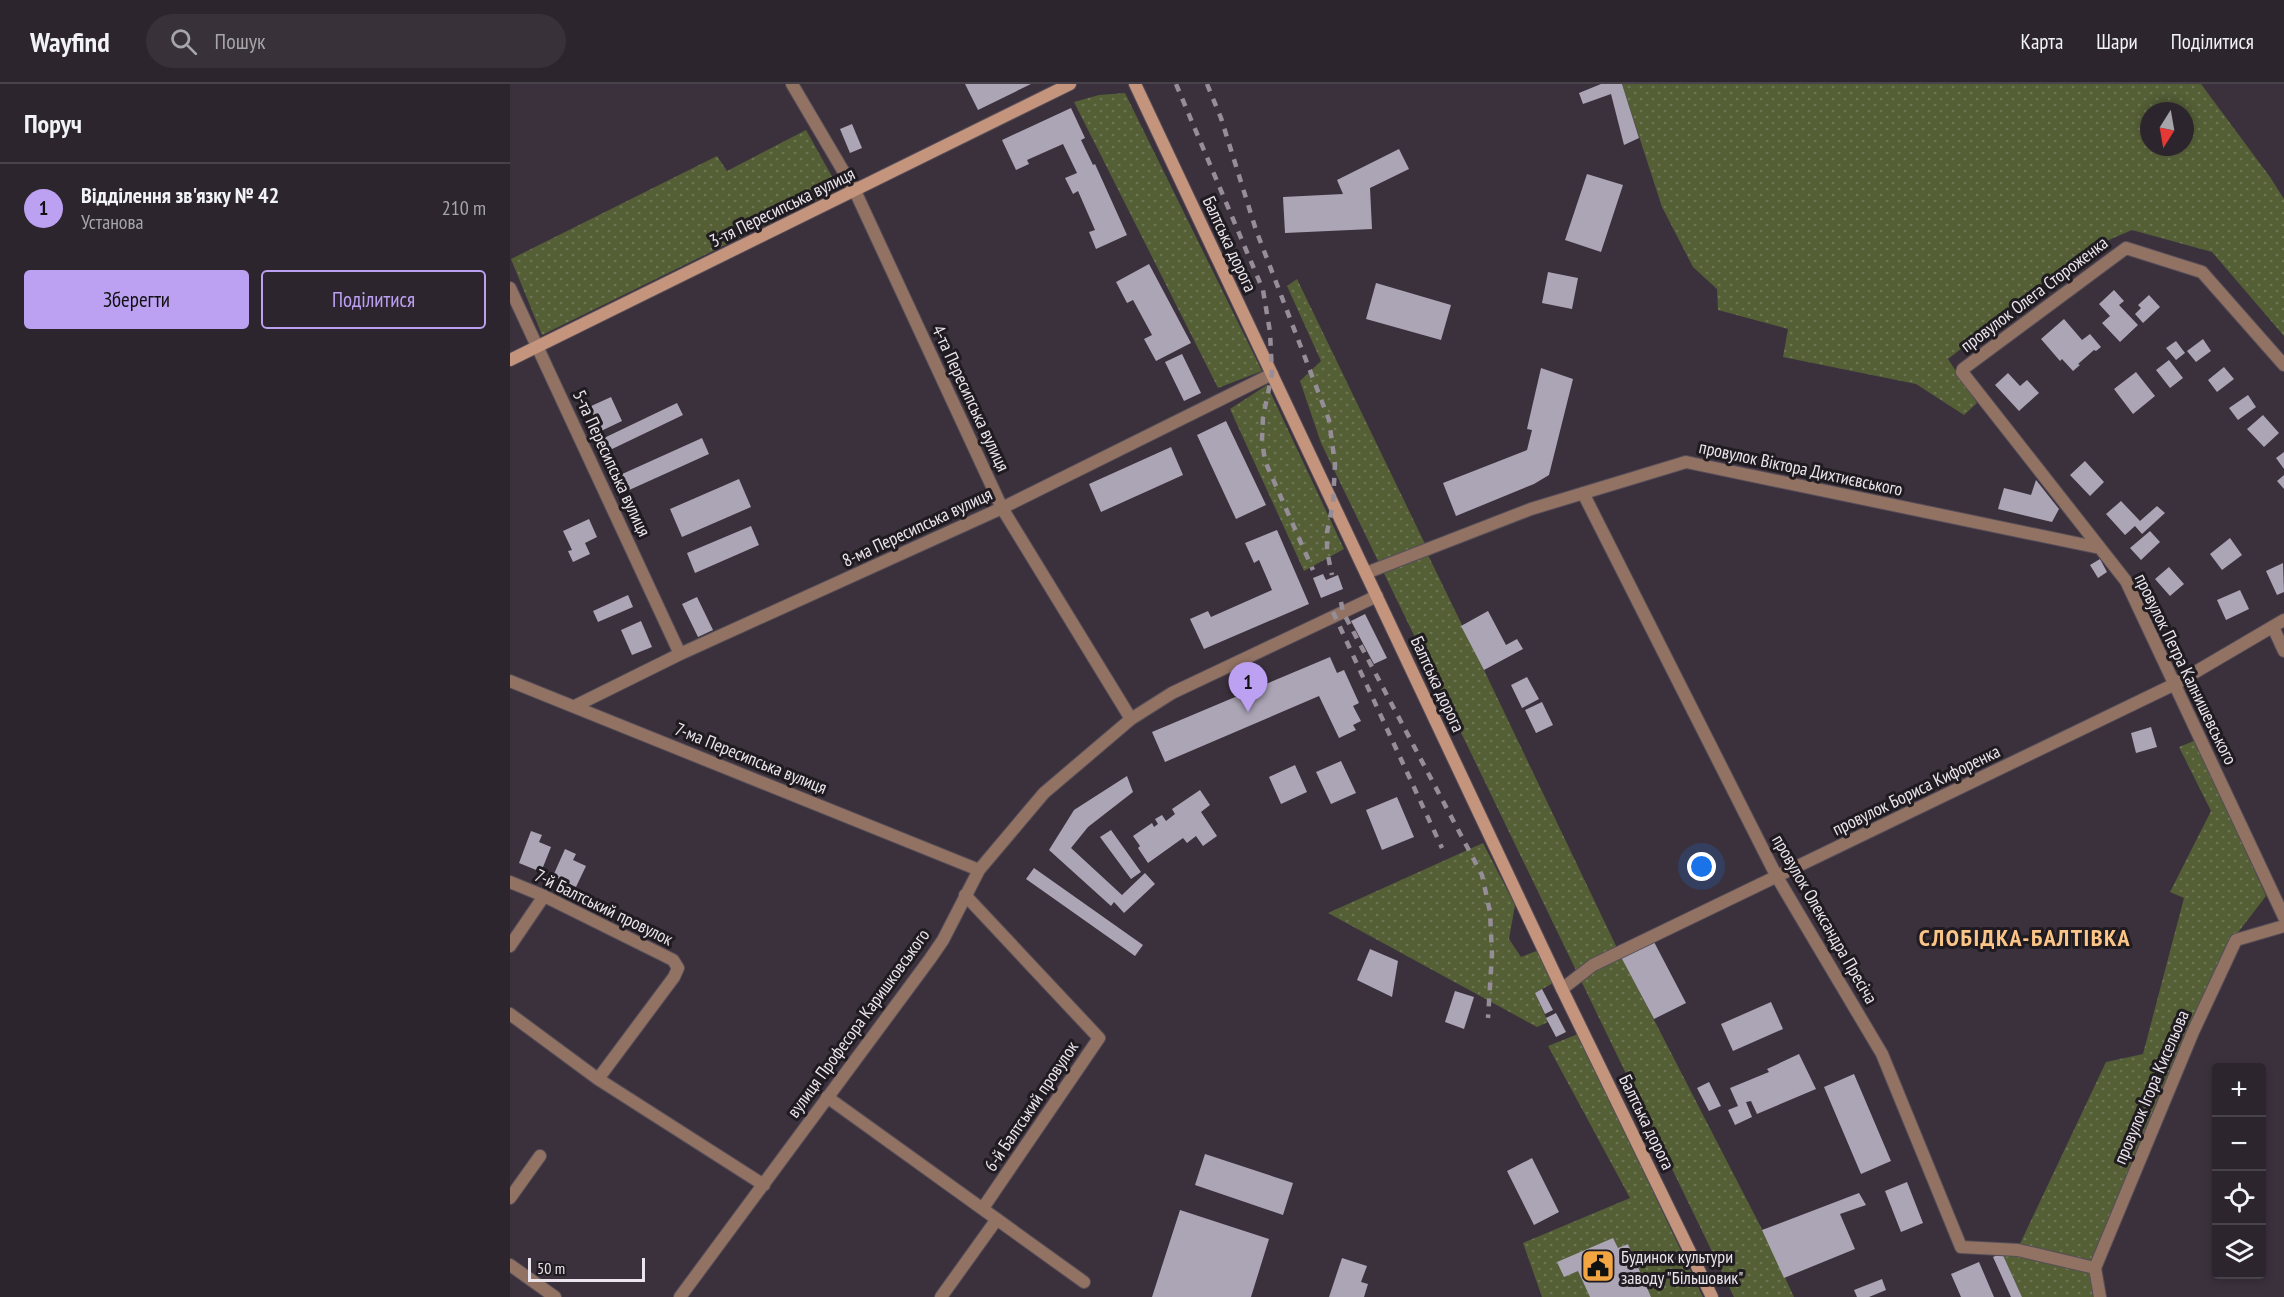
<!DOCTYPE html>
<html lang="uk">
<head>
<meta charset="utf-8">
<style>
	body { margin:0; font-family:"PT Sans Narrow",sans-serif; background:#38313a; color:#f1f3f6 }
	.controls { position:absolute; right:18px; bottom:18px; display:grid; overflow:hidden; border-radius:6px; box-shadow:0 3px 9px #0003 }
	.controls button { width:54px; height:54px; display:grid; place-items:center; padding:0; border:0; border-bottom:2px solid #48424a; background:#2c252e; color:#f1f3f6; font:30px sans-serif }
	.compass { position:absolute; left:1630px; top:18px; width:54px; height:54px; border-radius:50%; background:#2c252e; box-shadow:0 3px 9px #0003; rotate:191deg }
	.scale { position:absolute; left:18px; bottom:15px; width:117px; box-sizing:border-box; padding-left:6px; border:3px solid #ebe5ed; border-top:0; font-size:16px; line-height:21px; white-space:nowrap; color:#ebe5ed; -webkit-text-stroke:4px #1f1b20; paint-order:stroke }
	.you { position:absolute; left:1192px; top:783px; width:21px; height:21px; margin:-15px; border:4px solid #fff; border-radius:50%; background:#1a73e8; box-shadow:0 0 0 9px #1a73e833 }
	.badge { display:grid; place-items:center; width:39px; height:39px; border-radius:50%; background:#bca0f2; color:#111; font-size:20px; font-weight:700 }
	.pin { position:absolute; translate:-50% -50px; filter:drop-shadow(0 2px 3px #0008) }
	.pin::after { content:''; position:absolute; top:32px; width:21px; height:18px; background:inherit; clip-path:polygon(0 0,100% 0,50% 100%) }
	.list { margin:0; padding:0; list-style:none }
	h2 { display:flex; justify-content:space-between; align-items:center; height:78px; margin:0; padding:0 24px; font-size:26px }
	h2 small { font-size:20px; font-weight:400; color:#a6a5aa }
	.list li { display:grid; grid-template-columns:39px 1fr auto; gap:18px; align-items:center; box-sizing:border-box; height:90px; padding:0 24px; border-top:2px solid #48424a }
	.list b { display:block; font-size:22px; white-space:nowrap }
	.list p { margin:0; font-size:20px; white-space:nowrap; color:#a6a5aa }
	.list em { font-size:20px; font-style:normal; color:#a6a5aa }
	.actions { display:flex; gap:12px; padding:18px 24px }
	.actions a { flex:1; padding:14px 0; border:2px solid #bca0f2; border-radius:6px; text-align:center; font-size:21px; color:#bca0f2 }
	.actions .main { background:#bca0f2; color:#111 }
	.icon { flex:none; width:33px; height:33px; fill:none; stroke:currentColor; stroke-width:2; stroke-linecap:round; stroke-linejoin:round }
	.map { position:relative; flex:none; width:1774px; height:1213px; overflow:hidden }
	header { display:flex; align-items:center; gap:36px; box-sizing:border-box; height:84px; padding:0 30px; background:#2c252e; border-bottom:2px solid #48424a }
	header strong { font-size:28px }
	nav { display:flex; gap:33px; margin-inline-start:auto; font-size:21px }
	.search { width:420px; height:54px; background:#38313a; display:flex; align-items:center; gap:15px; box-sizing:border-box; padding:0 21px; border-radius:33px; color:#a6a5aa; font-size:22px }
	main { display:flex }
	aside { flex:1; background:#2c252e }
	.map>svg:first-child { display:block }
</style>
</head>
<body>
<header>
<strong>Wayfind</strong>
<div class="search"><svg class="icon" aria-label="search" viewBox="0 0 24 24"><circle cx="10" cy="10" r="6"/><path d="M15 15l6 6"/></svg>Пошук</div>
<nav><a>Карта</a><a>Шари</a><a>Поділитися</a></nav>
</header>
<main>
<aside>
<h2>Поруч<small></small></h2>
<ul class="list">
<li><span class="badge">1</span><div><b>Відділення зв'язку № 42</b><p>Установа</p></div><em>210 m</em></li>
</ul>
<div class="actions"><a class="main">Зберегти</a><a>Поділитися</a></div>
</aside>
<div class="map">
<svg width="1774" height="1213" viewBox="0 0 1774 1213">
	<defs>
		<pattern id="grass-dots" width="8" height="8" patternUnits="userSpaceOnUse" patternTransform="scale(1.5)"><rect width="8" height="8" fill="#545f36"/><path d="M2 2h.1M6 6h.1" fill="none" stroke="#6d7653" stroke-width="1.8" stroke-linecap="round"/></pattern>
	</defs>
	<rect width="100%" height="100%" fill="#3b313d"/>
	<path fill="url(#grass-dots)" fill-rule="evenodd" d="M1112 0H1691L1760 93 1774 115V252L1702 168 1622 146 1580 164 1438 275 1467 319 1454 331 1406 300 1273 273 1278 245 1208 226 1207 205 1183 183 1152 123ZM1639 27H1675V63H1639Z
		M615 9 752 287 708 304 564 18 589 11Z
		M296 46 329 105 32 251 1 175 207 72 217 87Z
		M787 195 917 464V469L974 586 1107 864 1258 1157 1284 1213H1224L811 359 790 297 811 277 777 202Z
		M757 301 834 465 794 487 720 325Z
		M1686 656 1756 812 1723 855 1583 1181 1508 1164 1596 978 1633 970 1674 814 1660 808 1701 727 1669 663Z
		M973 759 1005 821 999 855 1011 873 1029 866 1045 898 1025 909 1038 938 1027 943 818 829Z
		M1068 950 1193 1213H1032L1013 1159 1120 1114 1038 962Z
		M1492 1169 1580 1187 1585 1213H1512Z"/>
	<path fill="#aca5b6" d="M455 0H521L468 26Z
		M1091 0H1112L1129 54 1114 61 1101 10 1073 20 1069 9Z
		M561 24 575 54 571 56 583 81 585 80 617 151 586 165 579 148 585 146 568 107 563 110 555 94 567 89 553 60 517 76 519 80 506 86 492 56Z
		M342 40 352 64 340 69 330 45Z
		M889 65 899 85 860 104 862 145 775 149 773 113 833 110 827 96Z
		M1077 90 1113 101 1091 168 1055 156Z
		M639 180 681 259 646 277 634 255 642 251 623 216 617 219 606 198Z
		M1038 188 1068 194 1062 225 1032 219Z
		M866 199 941 221 931 256 856 235Z
		M1604 206 1614 217 1609 221 1628 241 1610 258 1592 239 1600 232 1589 220Z
		M1639 211 1650 223 1633 239 1625 230 1631 224 1628 221Z
		M1554 235 1572 256 1580 250 1591 263 1586 267 1584 266 1568 280 1570 281 1563 287 1552 275 1550 277 1531 255Z
		M1693 255 1701 267 1686 278 1677 267Z
		M1666 257 1675 269 1666 276 1656 264Z
		M672 270 691 309 674 317 655 278Z
		M1659 276 1673 294 1660 304 1646 286Z
		M1714 283 1724 295 1707 308 1698 296Z
		M1031 284 1063 295 1039 391 1024 400 946 432 933 399 1017 366 1022 346 1017 345Z
		M1626 288 1645 312 1623 330 1604 305Z
		M1498 289 1510 302 1517 296 1529 309 1509 327 1485 301Z
		M1738 311 1746 323 1728 336 1719 324Z
		M101 313 112 337 91 347 79 323Z
		M167 319 173 331 100 366 94 354Z
		M1753 331 1769 349 1754 363 1737 345Z
		M716 337 756 421 726 435 687 351Z
		M192 354 199 370 117 407 110 391Z
		M661 363 673 391 591 428 579 400Z
		M1774 368V385L1766 374Z
		M1575 377 1594 398 1580 412 1560 391Z
		M1774 391V405L1767 397Z
		M229 395 241 423 172 453 160 425Z
		M1526 396 1549 425 1542 438 1488 425 1494 404 1521 411Z
		M1611 417 1630 437 1647 422 1655 429 1632 450 1625 442 1615 451 1596 430Z
		M79 435 87 453 75 459 80 470 63 478 58 467 62 466 53 447Z
		M241 442 249 461 185 489 177 469Z
		M767 446 799 520 694 565 680 535 698 527 701 533 762 506 749 476 744 479 735 459Z
		M1640 447 1650 458 1631 476 1620 464Z
		M1720 454 1732 471 1712 486 1700 470Z
		M1590 475 1597 488 1588 494 1580 481Z
		M1773 479 1774 508 1767 511 1756 487Z
		M1659 483 1674 500 1660 512 1645 495Z
		M813 490 816 496 828 491 833 505 811 514 803 494Z
		M1730 506 1739 525 1716 536 1707 516Z
		M118 511 123 523 88 538 83 527Z
		M187 513 203 546 188 553 172 520Z
		M978 527 996 561 1007 555 1013 565 974 586 951 542Z
		M855 530 877 574 864 580 841 537Z
		M131 537 142 563 122 571 111 546Z
		M820 573 827 589 834 586 849 619 843 622 851 637 843 641 846 646 829 654 809 612 655 678 642 648Z
		M1017 593 1029 615 1012 624 1001 601Z
		M1032 618 1043 641 1026 649 1015 626Z
		M1641 643 1647 663 1626 669 1621 649Z
		M831 677 846 709 821 720 806 688Z
		M785 681 797 708 771 720 759 693Z
		M617 692 623 708 578 743 561 764 612 811 635 789 645 800 614 829 604 818 601 822 539 766 564 726Z
		M690 706 700 721 691 728 707 752 693 762 686 752 677 759 673 754 638 779 628 764 630 762 623 752 642 739 644 743 648 740 645 735 652 731 656 737 665 730 662 725Z
		M887 713 904 753 872 766 856 726Z
		M601 746 631 788 621 795 590 753Z
		M21 747 32 751 29 758 41 763 31 788 9 779Z
		M55 765 66 770 63 776 76 782 66 803 43 792Z
		M524 784 633 861 625 872 516 795Z
		M1143 856 1176 919 1144 935 1110 871Z
		M860 865 888 877 882 913 847 896Z
		M1032 905 1043 926 1035 930 1025 909Z
		M945 907 964 913 954 945 935 938Z
		M1261 918 1273 945 1223 967 1211 940Z
		M1046 929 1056 948 1046 953 1036 934Z
		M1289 970 1306 1005 1247 1030 1241 1017 1236 1018 1242 1033 1225 1041 1218 1026 1228 1022 1220 1004 1259 988 1257 985Z
		M1344 990 1381 1077 1351 1090 1314 1003Z
		M1199 998 1211 1022 1199 1027 1187 1004Z
		M695 1070 783 1099 773 1131 685 1101Z
		M1022 1074 1049 1128 1024 1141 997 1087Z
		M1397 1098 1413 1139 1391 1148 1375 1107Z
		M1349 1109 1356 1121 1330 1130 1345 1165 1274 1194 1252 1146Z
		M670 1126 759 1155 741 1213H642Z
		M1103 1154 1108 1164 1118 1160 1141 1213H1080L1068 1187 1054 1193 1047 1178Z
		M1492 1169 1512 1213H1501L1483 1173Z
		M832 1174 857 1182 851 1198 858 1200 854 1213H819Z
		M1469 1178 1484 1213H1451L1441 1190Z
		M1372 1195 1376 1206 1359 1213H1347L1344 1206Z"/>
	<g fill="none" stroke-linecap="round" stroke-linejoin="round">
		<defs>
			<path id="street" d="M282 0 345 107 492 424 621 635
				M0 204 170 570
				M1774 281 1692 188 1616 164 1453 285 1452 288 1616 497 1774 833
				M1073 409 1267 793 1372 970 1451 1163 1508 1166 1585 1184
				M856 489 1021 425 1176 378 1590 464
				M1763 543 1774 567
				M0 597 469 786
				M65 622 170 570 492 424 762 290
				M0 798 34 812 163 876 168 884 164 893 88 995
				M455 811 589 954 473 1124
				M0 862 34 812
				M1052 905 1083 881 1665 600 1774 536
				M0 930 88 995 254 1101
				M317 1013 574 1198
				M0 1114 30 1072
				M0 1181 45 1213
				M170 1213 420 875 433 856 469 786 534 709 621 635 662 609 867 512
				M431 1213 487 1135
				M1590 1213 1585 1184 1683 948 1726 856 1774 842"/>
			<path id="secondary" d="M625 0 1052 905 1202 1213
				M0 276 560 0"/>
		</defs>
		<use href="#street" stroke="#574e59" stroke-width="14"/>
		<use href="#secondary" stroke="#574e59" stroke-width="14"/>
		<use href="#street" stroke="#917263" stroke-width="12"/>
		<use href="#secondary" stroke="#c5947c" stroke-width="12"/>
		<path stroke="#958d97" stroke-width="4.5" stroke-dasharray="8 8" stroke-linecap="butt" d="M666 0 753 206 760 248 762 290 753 333 752 356 755 377 803 486
			M697 0 711 34 746 146 819 336 825 380 823 420 817 448V467L822 491
			M831 518 833 528 972 791 980 828 982 870 978 934
			M823 528 932 764"/>
	</g>
	<defs>
		<symbol id="civic-square" viewBox="-11 -11 22 22"><rect x="-9" y="-9" width="18" height="18" rx="4" fill="#f2a541" stroke="#1f1b20"/><path d="M-.6-6.5H3V-4.5H.6V-3L4-1V1h2V6H-6V1h2V-1L-.6-3ZM-1.2 2.5V6h2.4V2.5Z" fill="#111"/></symbol>
	</defs>
	<g fill-rule="evenodd">
		<use href="#civic-square" x="1069" y="1163" width="38" height="38"/>
	</g>
	<g text-anchor="middle" dominant-baseline="central" stroke-width="6" stroke-linejoin="round" paint-order="stroke">
		<g font-size="18" fill="#ebe5ed" stroke="#1f1b20">
			<text transform="translate(272 123) rotate(-26)">3-тя Пересипська вулиця</text>
			<text transform="translate(720 160) rotate(65)">Балтська дорога</text>
			<text transform="translate(1524 210) rotate(-37)">провулок Олега Стороженка</text>
			<text transform="translate(461 314) rotate(65)">4-та Пересипська вулиця</text>
			<text transform="translate(102 379) rotate(65)">5-та Пересипська вулиця</text>
			<text transform="translate(1291 384) rotate(12)">провулок Віктора Дихтиєвського</text>
			<text transform="translate(407 443) rotate(-25)">8-ма Пересипська вулиця</text>
			<text transform="translate(1676 585) rotate(64)">провулок Петра Калнишевського</text>
			<text transform="translate(928 600) rotate(65)">Балтська дорога</text>
			<text transform="translate(241 674) rotate(22)">7-ма Пересипська вулиця</text>
			<text transform="translate(1406 706) rotate(-26)">провулок Бориса Кифоренка</text>
			<text transform="translate(94 823) rotate(26)">7-й Балтський провулок</text>
			<text transform="translate(1315 835) rotate(60)">провулок Олександра Пресіча</text>
			<text transform="translate(348 939) rotate(-54)">вулиця Професора Каришковського</text>
			<text transform="translate(1641 1003) rotate(-67)">провулок Ігора Кисельова</text>
			<text transform="translate(521 1022) rotate(-56)">6-й Балтський провулок</text>
			<text transform="translate(1137 1038) rotate(64)">Балтська дорога</text>
		</g>
		<g font-size="18" fill="#ebe5ed" stroke="#1f1b20" text-anchor="start">
			<text x="1111" y="1172">Будинок культури<tspan x="1111" dy="21">заводу "Більшовик"</tspan></text>
		</g>
		<g font-size="24" font-weight="bold" letter-spacing="1.5" fill="#fcc588" stroke="#1f1b20">
			<text x="1515" y="853">СЛОБІДКА-БАЛТІВКА</text>
		</g>
	</g>
</svg>
<div class="controls">
<button>+</button>
<button>−</button>
<button><svg class="icon" aria-label="locate" viewBox="0 0 24 24"><circle cx="12" cy="12" r="6"/><path d="M12 2v4M12 18v4M2 12h4M18 12h4"/></svg></button>
<button><svg class="icon" aria-label="layers" viewBox="0 0 24 24"><path d="M12 4l9 5-9 5-9-5zM3 14l9 5 9-5"/></svg></button>
</div>
<svg class="compass" viewBox="-18 -18 36 36"><path d="M0-13l5 13h-10z" fill="#e53935"/><path d="M0 13l5-13h-10z" fill="#a6a5aa"/></svg>
<div class="scale">50 m</div>
<div class="you"></div>
<div class="pin badge" style="left:738px;top:628px">1</div>
</div>
</main>
</body>
</html>
